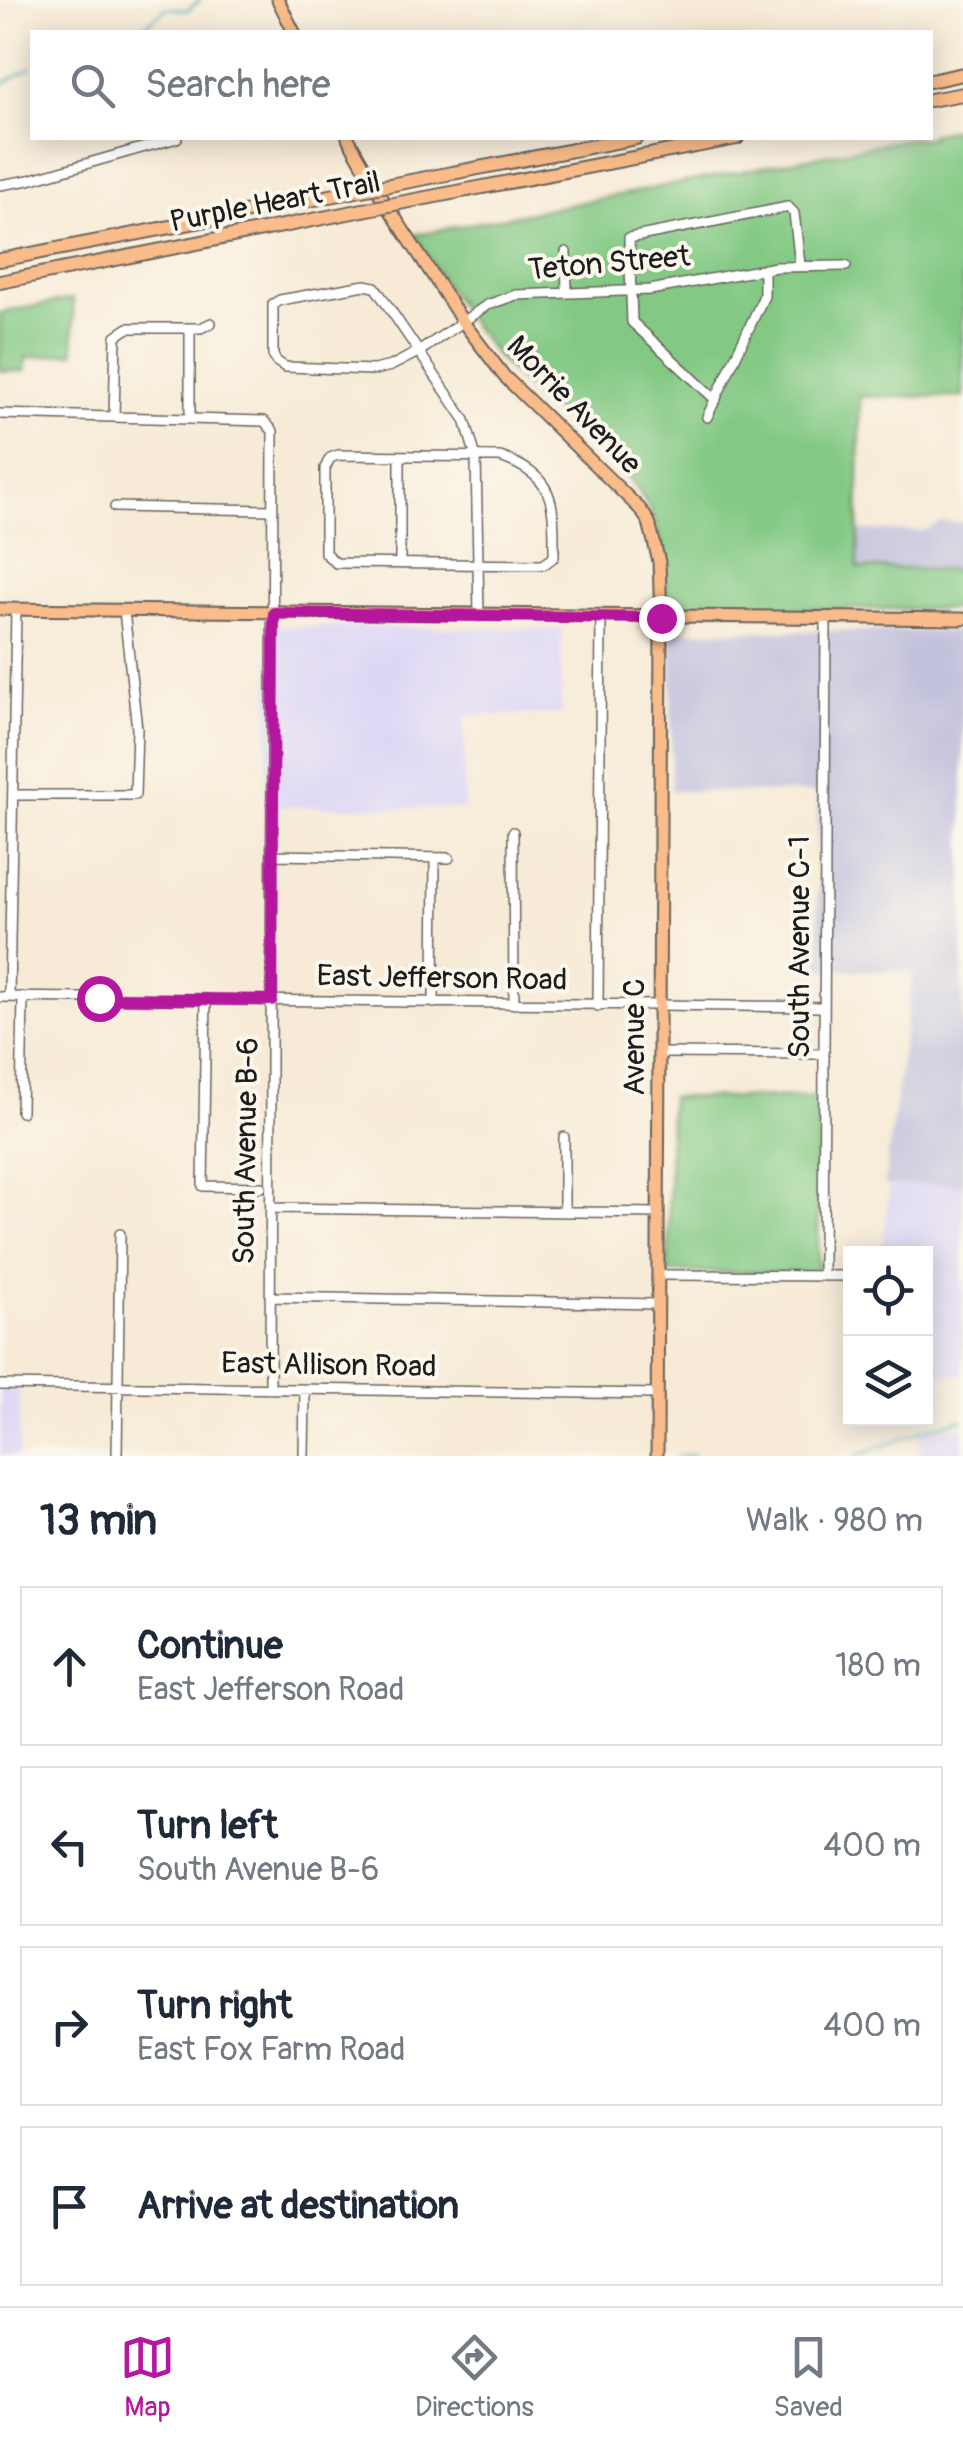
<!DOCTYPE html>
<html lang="en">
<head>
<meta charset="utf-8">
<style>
	body { margin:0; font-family:Pangolin,sans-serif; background:#f2f2f3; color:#1f2937 }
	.controls { position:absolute; right:30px; bottom:30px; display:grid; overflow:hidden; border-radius:0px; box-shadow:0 5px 25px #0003 }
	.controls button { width:90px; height:90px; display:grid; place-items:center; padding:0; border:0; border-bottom:2px solid #e0e1e3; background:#fff; color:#1f2937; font:50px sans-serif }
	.stop { position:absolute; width:30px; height:30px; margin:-22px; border:8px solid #b5179e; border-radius:50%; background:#fff }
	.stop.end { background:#b5179e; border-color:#fff; box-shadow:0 2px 10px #0008 }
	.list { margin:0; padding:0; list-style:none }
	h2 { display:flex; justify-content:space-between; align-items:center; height:130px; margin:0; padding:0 40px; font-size:42px }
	h2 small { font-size:32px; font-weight:400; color:#747a83 }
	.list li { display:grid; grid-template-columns:65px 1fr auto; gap:30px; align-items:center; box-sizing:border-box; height:160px; margin:0 20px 20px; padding:0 20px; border:2px solid #e0e1e3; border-radius:0px }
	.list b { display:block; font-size:38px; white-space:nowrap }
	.list p { margin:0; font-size:32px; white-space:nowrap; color:#747a83 }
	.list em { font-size:32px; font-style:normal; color:#747a83 }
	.icon { flex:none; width:55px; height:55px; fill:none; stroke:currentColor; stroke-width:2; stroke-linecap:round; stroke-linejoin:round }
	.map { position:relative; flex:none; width:963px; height:1456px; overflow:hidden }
	.search { position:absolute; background:#fff; box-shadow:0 5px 25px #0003; left:30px; right:30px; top:30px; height:110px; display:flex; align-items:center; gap:25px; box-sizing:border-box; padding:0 35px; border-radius:0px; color:#747a83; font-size:38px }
	.sheet { height:850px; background:#fff }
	nav { display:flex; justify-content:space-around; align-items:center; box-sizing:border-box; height:140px; border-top:2px solid #e0e1e3; background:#fff; font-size:28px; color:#747a83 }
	nav a { display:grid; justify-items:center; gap:5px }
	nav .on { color:#b5179e }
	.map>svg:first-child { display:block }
</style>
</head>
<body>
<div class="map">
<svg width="963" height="1456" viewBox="0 0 963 1456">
	<rect width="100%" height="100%" fill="#fbf7ec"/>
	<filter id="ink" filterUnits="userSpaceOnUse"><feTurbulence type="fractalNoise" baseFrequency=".01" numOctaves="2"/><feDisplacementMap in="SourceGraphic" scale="20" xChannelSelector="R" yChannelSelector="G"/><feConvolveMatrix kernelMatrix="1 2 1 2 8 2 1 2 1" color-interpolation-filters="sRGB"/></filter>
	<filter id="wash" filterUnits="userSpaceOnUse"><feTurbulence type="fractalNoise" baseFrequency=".0048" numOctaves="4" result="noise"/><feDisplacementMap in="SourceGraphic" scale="40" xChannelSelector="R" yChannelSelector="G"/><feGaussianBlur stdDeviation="2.25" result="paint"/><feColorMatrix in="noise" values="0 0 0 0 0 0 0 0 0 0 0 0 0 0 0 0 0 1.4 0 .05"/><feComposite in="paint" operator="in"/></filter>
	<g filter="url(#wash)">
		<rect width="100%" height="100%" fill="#f7ead6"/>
		<path fill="#dcd5f6" d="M270 626 562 629 561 715H465L464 809 266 806Z
			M890 1184H963V1376H926L933 1312 926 1311V1254H881Z
			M0 1388 20 1389 19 1456H0Z
			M922 1427H963V1456H919Z"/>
		<path fill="#c2c1dc" d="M941 522H963V570L858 569 859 531H923Z
			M672 631H963V1184L884 1185 913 971 819 970 817 793 671 791Z"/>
		<path fill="#83c984" stroke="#507250" stroke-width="2.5" d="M963 127V397L860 396 858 568 963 570V609H677L667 605C666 574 665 544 652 515 625 453 547 411 502 362 468 325 441 277 414 235L911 138H930L931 134Z
			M73 299 74 353 26 358 25 371H0V313Z
			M670 1097 819 1098 818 1273 668 1272Z"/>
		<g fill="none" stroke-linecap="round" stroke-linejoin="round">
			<path stroke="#40afbd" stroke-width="2.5" d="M109 32 145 26 166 8 188 10 200 0
				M0 85 32 67
				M676 1456H693
				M855 1456C892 1446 923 1425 963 1420"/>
		</g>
	</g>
	<g filter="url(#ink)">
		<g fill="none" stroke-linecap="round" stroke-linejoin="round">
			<defs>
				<path id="minor" d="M0 185 29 180 177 138
					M566 252 567 292
					M190 329V419
					M716 400 632 322 629 238 788 207 794 213 800 265
					M0 414 264 421 273 431 270 1389
					M114 417 116 336 128 328H201L211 323
					M707 417 764 296V269
					M338 455 500 457C557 476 554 505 554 557L543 565 336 563 325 553V468L330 458Z
					M400 456V563
					M115 507 273 510
					M479 616 476 457 465 420 375 287 365 285 280 300 273 304V355L276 361 285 367 374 370 391 366 420 351 487 305 516 295 650 290 776 267 846 266
					M13 795H135L137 729 124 611
					M513 832 514 1004
					M274 855 449 858
					M0 997 823 1007
					M9 997 16 610
					M206 999 203 1186 261 1187
					M434 1003 435 858
					M598 1006 601 618
					M659 1053 824 1054
					M21 1112 23 997
					M271 1208 658 1213
					M564 1211V1137
					M659 1275 850 1276
					M823 1276 826 618
					M270 1297 658 1304
					M0 1385 657 1394
					M117 1456 120 1234
					M304 1456 305 1390"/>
				<path id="major" d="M278 0 294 32
					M348 138 381 196 463 322 504 376 640 509 649 522 659 562 661 618 657 1456
					M0 609 963 619"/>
				<path id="highway" d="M930 81 963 74
					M930 100 963 94
					M400 183 636 138
					M410 201 737 138
					M0 260 351 192
					M0 282 363 210"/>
			</defs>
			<use href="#minor" stroke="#69645d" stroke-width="12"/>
			<use href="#major" stroke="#69645d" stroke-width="15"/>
			<use href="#highway" stroke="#69645d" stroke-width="16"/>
			<use href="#minor" stroke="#fff" stroke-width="9"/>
			<use href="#major" stroke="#f9bc8a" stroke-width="11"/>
			<use href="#highway" stroke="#f9bc8a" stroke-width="12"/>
			<defs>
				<path id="highway-bridge" d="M351 192 400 183
					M363 210 410 201"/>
			</defs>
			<use href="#highway-bridge" stroke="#69645d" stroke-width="16" stroke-linecap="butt"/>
			<use href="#highway-bridge" stroke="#f9bc8a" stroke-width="12"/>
		</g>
	</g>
	<g fill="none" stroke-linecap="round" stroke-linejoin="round" filter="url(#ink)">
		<path stroke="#b5179e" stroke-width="12" d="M99 998 272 1000 274 613 661 618"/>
	</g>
	<g text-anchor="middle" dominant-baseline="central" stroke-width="8" stroke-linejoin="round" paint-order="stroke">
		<g font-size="30" fill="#1c1c1c" stroke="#fbf7ec">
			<text transform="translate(275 202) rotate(-11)">Purple Heart Trail</text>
			<text transform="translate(609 263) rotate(-5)">Teton Street</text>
			<text transform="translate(574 405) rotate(46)">Morrie Avenue</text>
			<text transform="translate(799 947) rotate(-90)">South Avenue C-1</text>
			<text transform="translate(442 978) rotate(1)">East Jefferson Road</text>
			<text transform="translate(634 1037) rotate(-90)">Avenue C</text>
			<text transform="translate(246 1151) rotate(-89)">South Avenue B-6</text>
			<text transform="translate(329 1365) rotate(1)">East Allison Road</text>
		</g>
	</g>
</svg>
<div class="controls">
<button><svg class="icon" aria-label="locate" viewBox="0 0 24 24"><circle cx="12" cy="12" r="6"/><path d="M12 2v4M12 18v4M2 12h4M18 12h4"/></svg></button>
<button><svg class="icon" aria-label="layers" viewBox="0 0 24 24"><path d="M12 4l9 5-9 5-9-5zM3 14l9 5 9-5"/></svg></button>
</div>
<div class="stop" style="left:99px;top:998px"></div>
<div class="stop end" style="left:661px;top:618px"></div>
<div class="search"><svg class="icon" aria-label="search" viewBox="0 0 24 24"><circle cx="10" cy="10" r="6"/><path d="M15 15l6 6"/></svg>Search here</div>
</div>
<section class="sheet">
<h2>13 min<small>Walk · 980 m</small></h2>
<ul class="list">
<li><svg class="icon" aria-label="ahead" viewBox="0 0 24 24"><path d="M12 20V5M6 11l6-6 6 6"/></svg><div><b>Continue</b><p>East Jefferson Road</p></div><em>180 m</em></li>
<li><svg class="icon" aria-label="left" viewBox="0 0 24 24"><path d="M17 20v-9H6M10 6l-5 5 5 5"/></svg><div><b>Turn left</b><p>South Avenue B-6</p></div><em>400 m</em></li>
<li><svg class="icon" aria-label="right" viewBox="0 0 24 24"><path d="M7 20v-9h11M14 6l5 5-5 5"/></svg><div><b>Turn right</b><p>East Fox Farm Road</p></div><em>400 m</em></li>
<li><svg class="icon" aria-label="arrive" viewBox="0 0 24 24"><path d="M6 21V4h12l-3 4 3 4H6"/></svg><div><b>Arrive at destination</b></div></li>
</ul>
</section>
<nav>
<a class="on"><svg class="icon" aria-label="map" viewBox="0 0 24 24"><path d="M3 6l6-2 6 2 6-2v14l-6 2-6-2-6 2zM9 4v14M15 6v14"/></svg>Map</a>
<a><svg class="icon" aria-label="directions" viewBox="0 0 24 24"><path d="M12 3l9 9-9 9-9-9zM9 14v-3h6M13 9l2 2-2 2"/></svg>Directions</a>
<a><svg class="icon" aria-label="saved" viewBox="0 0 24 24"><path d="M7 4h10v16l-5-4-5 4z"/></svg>Saved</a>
</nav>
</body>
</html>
